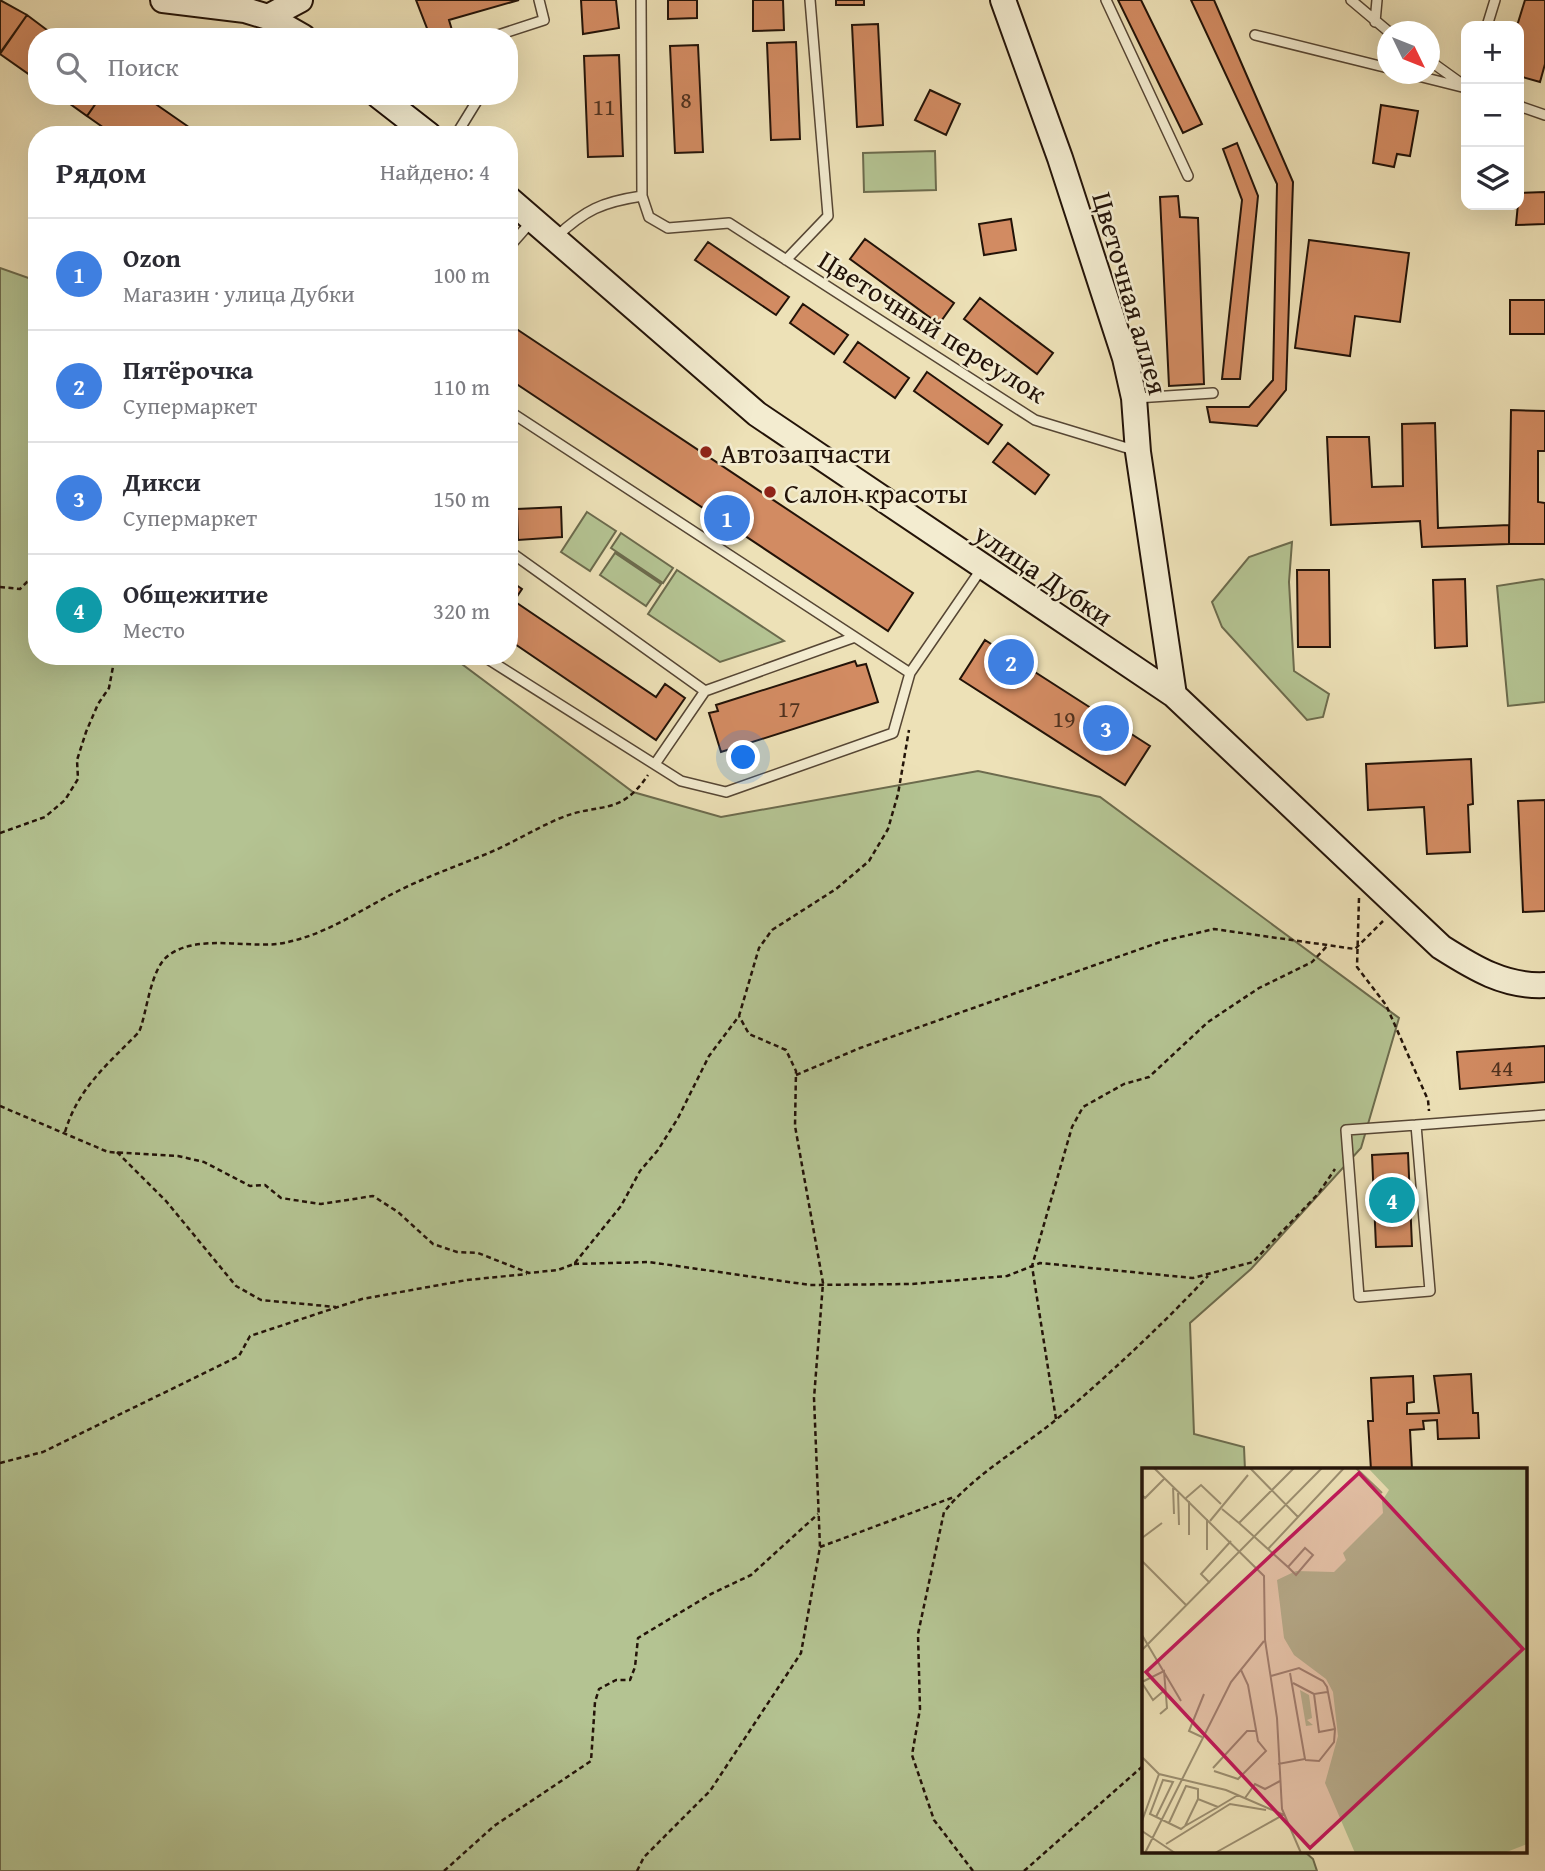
<!DOCTYPE html>
<html lang="ru">
<head>
<meta charset="utf-8">
<style>
	body { margin:0; font-family:"Gentium Book Plus",serif; background:#f2f2f3; color:#2b2b33 }
	.controls { position:absolute; right:21px; top:21px; display:grid; overflow:hidden; border-radius:14px; box-shadow:0 7px 28px #0002 }
	.controls button { width:63px; height:63px; display:grid; place-items:center; padding:0; border:0; border-bottom:2px solid #e1e1e2; background:#fff; color:#2b2b33; font:35px sans-serif }
	.compass { position:absolute; left:1377px; top:21px; width:63px; height:63px; border-radius:50%; background:#fff; box-shadow:0 7px 28px #0002; rotate:133deg }
	.you { position:absolute; left:744px; top:758px; width:24px; height:24px; margin:-18px; border:5px solid #fff; border-radius:50%; background:#1a73e8; box-shadow:0 0 0 10px #1a73e833 }
	.badge { display:grid; place-items:center; width:46px; height:46px; border-radius:50%; background:#ea580c; color:#fff; font-size:23px; font-weight:700 }
	.pin { position:absolute; translate:-50% -50%; border:4px solid #fff; box-shadow:0 2px 7px #0006 }
	.list { margin:0; padding:0; list-style:none }
	h2 { display:flex; justify-content:space-between; align-items:center; height:91px; margin:0; padding:0 28px; font-size:30px }
	h2 small { font-size:23px; font-weight:400; color:#7c7c81 }
	.list li { display:grid; grid-template-columns:46px 1fr auto; gap:21px; align-items:center; box-sizing:border-box; height:112px; padding:0 28px; border-top:2px solid #e1e1e2 }
	.list b { display:block; font-size:26px; white-space:nowrap }
	.list p { margin:0; font-size:23px; white-space:nowrap; color:#7c7c81 }
	.list em { font-size:23px; font-style:normal; color:#7c7c81 }
	.icon { flex:none; width:38px; height:38px; fill:none; stroke:currentColor; stroke-width:2; stroke-linecap:round; stroke-linejoin:round }
	.map { position:relative; flex:none; width:1545px; height:1871px; overflow:hidden }
	.search { position:absolute; background:#fff; box-shadow:0 7px 28px #0002; left:28px; top:28px; width:490px; height:77px; display:flex; align-items:center; gap:18px; box-sizing:border-box; padding:0 24px; border-radius:28px; color:#7c7c81; font-size:26px }
	.panel { position:absolute; background:#fff; box-shadow:0 7px 28px #0002; left:28px; top:126px; width:490px; height:539px; border-radius:28px }
	.map>svg:first-child { display:block }
</style>
</head>
<body>
<div class="map">
<svg width="1545" height="1871" viewBox="0 0 1545 1871">
	<rect width="100%" height="100%" fill="#ede1b7"/>
	<filter id="stains"><feTurbulence type="fractalNoise" baseFrequency=".00286" numOctaves="4"/><feColorMatrix values="0 0 0 0 .2 0 0 0 0 .09 0 0 0 0 .02 0 0 0 .5 -.17"/></filter>
	<radialGradient id="worn" r=".72"><stop offset=".6" stop-color="#630" stop-opacity="0"/><stop offset="1" stop-color="#630" stop-opacity=".3"/></radialGradient>
	<path fill="#b4c392" stroke="#6c6b4d" stroke-width="2" d="M935 151 936 190 864 192 863 153Z
		M0 268 37 281V656H451L633 792 721 817 978 771 1100 797 1399 1018 1361 1148 1251 1269 1190 1323 1194 1434 1244 1447 1245 1470H1144V1852H1305L1313 1859 1317 1871H0Z
		M587 512 616 531 590 571 561 552Z
		M621 533 673 568 663 583 611 548Z
		M1292 542 1289 582 1294 671 1329 694 1323 717 1307 720 1222 627 1212 602 1249 557Z
		M615 553 661 584 646 606 600 575Z
		M677 570 784 641 720 662 648 614Z
		M1542 579 1545 580V702L1508 706 1497 586Z"/>
	<path fill="#d28b62" stroke="#231308" stroke-width="2" d="M0 0 27 15 0 53Z
		M416 0H519L449 20 454 37H413L428 31Z
		M581 0H616L619 28 583 34Z
		M668 0H697V18L668 19Z
		M753 0H783L784 30 753 31Z
		M836 0H864V5H836Z
		M1118 0H1141L1202 124 1183 133Z
		M1191 0H1214L1293 182 1286 390 1257 426 1210 422 1207 407H1249L1273 380 1277 184Z
		M1525 0H1545V64L1540 82 1519 76 1517 26Z
		M27 15 47 30 44 37H37V80L0 54Z
		M878 24 883 125 857 127 852 25Z
		M796 42 800 139 771 140 767 43Z
		M698 45 703 152 675 153 670 46Z
		M619 55 623 156 588 157 584 56Z
		M930 90 960 104 946 135 915 120Z
		M59 96H101L87 116Z
		M101 96H144L196 132 114 135 87 116Z
		M1381 105 1418 111 1410 156 1397 154 1394 167 1373 163Z
		M1237 143 1258 196 1240 379H1222L1242 200 1223 149Z
		M1545 192V224L1516 225 1519 193Z
		M1178 196 1180 217 1198 218 1204 384 1169 386 1160 197Z
		M1011 219 1016 250 984 255 979 224Z
		M865 239 954 303 939 324 850 259Z
		M1309 240 1409 253 1400 322 1355 316 1350 356 1295 348Z
		M708 242 789 297 776 315 695 260Z
		M980 298 1053 353 1037 374 964 319Z
		M1510 300H1545V334H1510Z
		M803 304 848 335 834 354 790 323Z
		M509 324 913 593 888 631 509 379Z
		M858 342 909 378 895 398 844 362Z
		M927 372 1002 425 988 444 914 391Z
		M1511 410 1545 411V451H1538V502L1545 503V544H1509Z
		M1435 423 1438 528 1509 525V544L1422 547 1420 521 1331 525 1327 437H1369L1372 487 1403 486 1402 424Z
		M1008 443 1049 475 1035 494 993 462Z
		M561 507 562 537 518 540 517 509Z
		M1297 570H1329L1330 647H1298Z
		M1465 579 1467 646 1435 648 1433 580Z
		M509 580 522 589 514 601 656 697 665 684 685 698 656 740 509 640Z
		M985 640 1150 746 1125 785 960 679Z
		M855 661 857 666 866 664 878 702 721 752 709 713 718 711 716 705Z
		M1471 759 1473 804 1468 805 1470 852 1427 854 1424 807 1368 810 1366 764Z
		M1545 800V911L1523 912 1518 801Z
		M1545 1046V1082L1460 1089 1457 1052Z
		M1408 1153 1412 1246 1376 1247 1372 1155Z
		M1471 1374 1473 1413H1478L1479 1438 1438 1439 1437 1420 1423 1421 1424 1429 1410 1430 1412 1470H1371L1368 1421H1373L1371 1378 1413 1376 1414 1402 1407 1403V1414L1439 1413 1434 1376Z"/>
	<g fill="none" stroke-linecap="round" stroke-linejoin="round">
		<defs>
			<path id="lane" d="M641 0 642 196 649 217 668 228 729 223 1035 420 1137 451
				M1106 0 1188 176
				M1351 0 1389 32
				M1375 22 1377 0
				M1487 26 1495 0
				M1255 35 1388 68
				M492 37 544 20 539 0
				M1430 61 1462 84
				M1410 74 1466 88
				M1519 106 1545 115
				M456 135 480 96
				M556 237C585 210 602 202 642 196
				M509 247 531 222
				M786 260 828 216 810 0
				M1136 398 1213 393
				M509 411 910 673
				M509 551 705 691 655 764
				M483 656 681 781 726 792 893 733 910 673 982 568
				M705 691 855 637
				M1416 1125 1430 1291 1359 1297 1346 1130 1430 1124 1545 1115"/>
			<path id="secondary" d="M163 0 245 10 268 17 303 37
				M1003 0 1060 158 1125 358 1134 398 1138 452 1174 695
				M268 17 300 0
				M379 96 429 135
				M509 199 757 414 1174 695 1441 947C1474 968 1505 987 1545 985"/>
		</defs>
		<use href="#lane" stroke="#564634" stroke-width="12"/>
		<use href="#secondary" stroke="#231308" stroke-width="28"/>
		<path stroke="#231308" stroke-width="2.5" stroke-dasharray="5 3.5" stroke-linecap="butt" d="M0 587 20 589 27 582 37 579
			M0 833 45 817 65 800 78 779 77 760 86 732 98 704 109 688 115 656
			M1359 898 1357 967 1386 1005 1428 1100 1429 1111
			M796 1075 860 1048 1163 941 1214 929 1355 949 1383 921
			M0 1106 108 1152 178 1156 204 1162 250 1186 265 1185 281 1198 321 1204 373 1196 398 1212 433 1244 457 1252 478 1253 529 1273 558 1270 574 1264 621 1206 640 1171 658 1150 678 1118 709 1056 739 1016 759 948 772 930 836 889 869 861 888 829 898 794 909 730
			M65 1132C78 1088 108 1064 139 1032 147 1014 150 968 169 955 201 932 254 951 288 942 329 933 362 909 398 891 428 876 460 865 491 852 514 842 535 829 558 819 600 801 619 818 648 775
			M117 1152 166 1201 236 1286 261 1300 336 1307
			M574 1264 649 1262 810 1285 912 1284 1007 1276 1040 1263 1193 1278 1253 1262 1318 1194 1335 1169
			M1056 1419 1032 1266 1072 1127 1083 1107 1124 1084 1149 1077 1208 1022 1259 988 1312 962 1328 945
			M0 1463 43 1452 239 1356 250 1336 362 1299 467 1280 527 1274
			M820 1547 954 1497
			M444 1871 494 1826 591 1761 595 1702 599 1689 616 1680H630L635 1667 638 1638 711 1594 751 1575 818 1514
			M637 1871 644 1857 710 1791 801 1653 820 1547 814 1398 823 1283 795 1126 796 1071 786 1050 749 1034 739 1016
			M973 1871 934 1820 912 1755 920 1709 918 1634 944 1512C977 1471 1025 1447 1064 1413 1114 1370 1163 1324 1208 1276
			M1024 1871 1144 1765"/>
		<use href="#lane" stroke="#f3ecd0" stroke-width="9"/>
		<use href="#secondary" stroke="#f3ecd0" stroke-width="24"/>
	</g>
	<g fill="#8f2418" stroke="#f3ecd0" stroke-width="2.5">
		<circle cx="706" cy="452" r="7"/>
		<circle cx="770" cy="492" r="7"/>
	</g>
	<g text-anchor="middle" dominant-baseline="central" stroke-width="5" stroke-linejoin="round" paint-order="stroke">
		<g font-size="24" fill="#4f311e">
			<text x="686" y="99">8</text>
			<text x="604" y="106">11</text>
			<text x="789" y="708">17</text>
			<text x="1064" y="718">19</text>
			<text x="1502" y="1067">44</text>
		</g>
		<g font-size="28" fill="#231308" stroke="#f3ecd0">
			<text transform="translate(1131 293) rotate(74)">Цветочная аллея</text>
			<text transform="translate(933 326) rotate(32)">Цветочный переулок</text>
			<text transform="translate(1044 574) rotate(34)">улица Дубки</text>
		</g>
		<g font-size="28" fill="#231308" stroke="#f3ecd0" text-anchor="start">
			<text x="720" y="452">Автозапчасти</text>
			<text x="784" y="492">Салон красоты</text>
		</g>
	</g>
	<g transform="translate(1142 1468)">
		<rect width="385" height="385" fill="#ede1b7"/>
		<path d="M226 0H385V376L362 385H213L183 315 196 268 191 224 184 211 152 187 142 170 135 112 154 103 192 104 204 92 201 85 241 45 240 33 247 22ZM158 222 167 227 170 250 165 252 171 257 164 258Z" fill="#b4c392"/>
		<path fill="none" stroke="#9c8f71" stroke-width="2" d="M12 0 122 108 123 172 135 250 140 341 159 385M108 0 156 49M214 0 240 25M31 18 32 46M36 23 37 57M0 27 3 30 23 10M44 30 59 17 79 36M47 33V67M80 41 97 55M68 53 106 7M0 70 20 55M126 81 202 0M65 82V51M0 93 44 137M146 99 154 107 171 87 163 80 146 99 97 55 152 0M68 115 59 106 89 73M0 167 39 233M0 182 180 0M129 208 157 200 181 213 185 219 193 261 177 264 172 226 185 224M0 214 22 203 25 240 18 246M0 215 11 232 24 221M151 215 172 226M60 269 47 263 62 226M0 289 17 306 84 322 142 347M163 292 177 293 192 274 193 261M136 296 163 291 148 205M71 300 105 263H114M72 303 96 311 124 283 116 273 106 217 99 202M103 330 113 316 123 321 138 313M76 339 96 327M14 349 31 314 21 312 8 346 39 361 43 358 76 339 56 331 43 358M0 353 17 306M27 355 44 318 56 321V331M0 363 33 385M24 376 88 336 124 342M3 385 89 214 122 173M73 385 141 347"/>
		<path fill="#c2185b" fill-opacity="0.15" stroke="#c2185b" stroke-width="3.5" d="M217 5 381 181 168 380 4 204Z"/>
		<rect width="385" height="385" fill="none" stroke="#231308" stroke-width="3.5"/>
	</g>
	<rect width="100%" height="100%" filter="url(#stains)"/>
	<rect width="100%" height="100%" fill="url(#worn)"/>
</svg>
<div class="controls">
<button>+</button>
<button>−</button>
<button><svg class="icon" aria-label="layers" viewBox="0 0 24 24"><path d="M12 4l9 5-9 5-9-5zM3 14l9 5 9-5"/></svg></button>
</div>
<svg class="compass" viewBox="-18 -18 36 36"><path d="M0-13l5 13h-10z" fill="#e53935"/><path d="M0 13l5-13h-10z" fill="#7c7c81"/></svg>
<div class="you"></div>
<div class="pin badge" style="left:727px;top:518px;background:#3f7fe0">1</div>
<div class="pin badge" style="left:1011px;top:662px;background:#3f7fe0">2</div>
<div class="pin badge" style="left:1106px;top:728px;background:#3f7fe0">3</div>
<div class="pin badge" style="left:1392px;top:1200px;background:#0f9aa8">4</div>
<div class="search"><svg class="icon" aria-label="search" viewBox="0 0 24 24"><circle cx="10" cy="10" r="6"/><path d="M15 15l6 6"/></svg>Поиск</div>
<section class="panel">
<h2>Рядом<small>Найдено: 4</small></h2>
<ul class="list">
<li><span class="badge" style="background:#3f7fe0">1</span><div><b>Ozon</b><p>Магазин · улица Дубки</p></div><em>100 m</em></li>
<li><span class="badge" style="background:#3f7fe0">2</span><div><b>Пятёрочка</b><p>Супермаркет</p></div><em>110 m</em></li>
<li><span class="badge" style="background:#3f7fe0">3</span><div><b>Дикси</b><p>Супермаркет</p></div><em>150 m</em></li>
<li><span class="badge" style="background:#0f9aa8">4</span><div><b>Общежитие</b><p>Место</p></div><em>320 m</em></li>
</ul>
</section>
</div>
</body>
</html>
